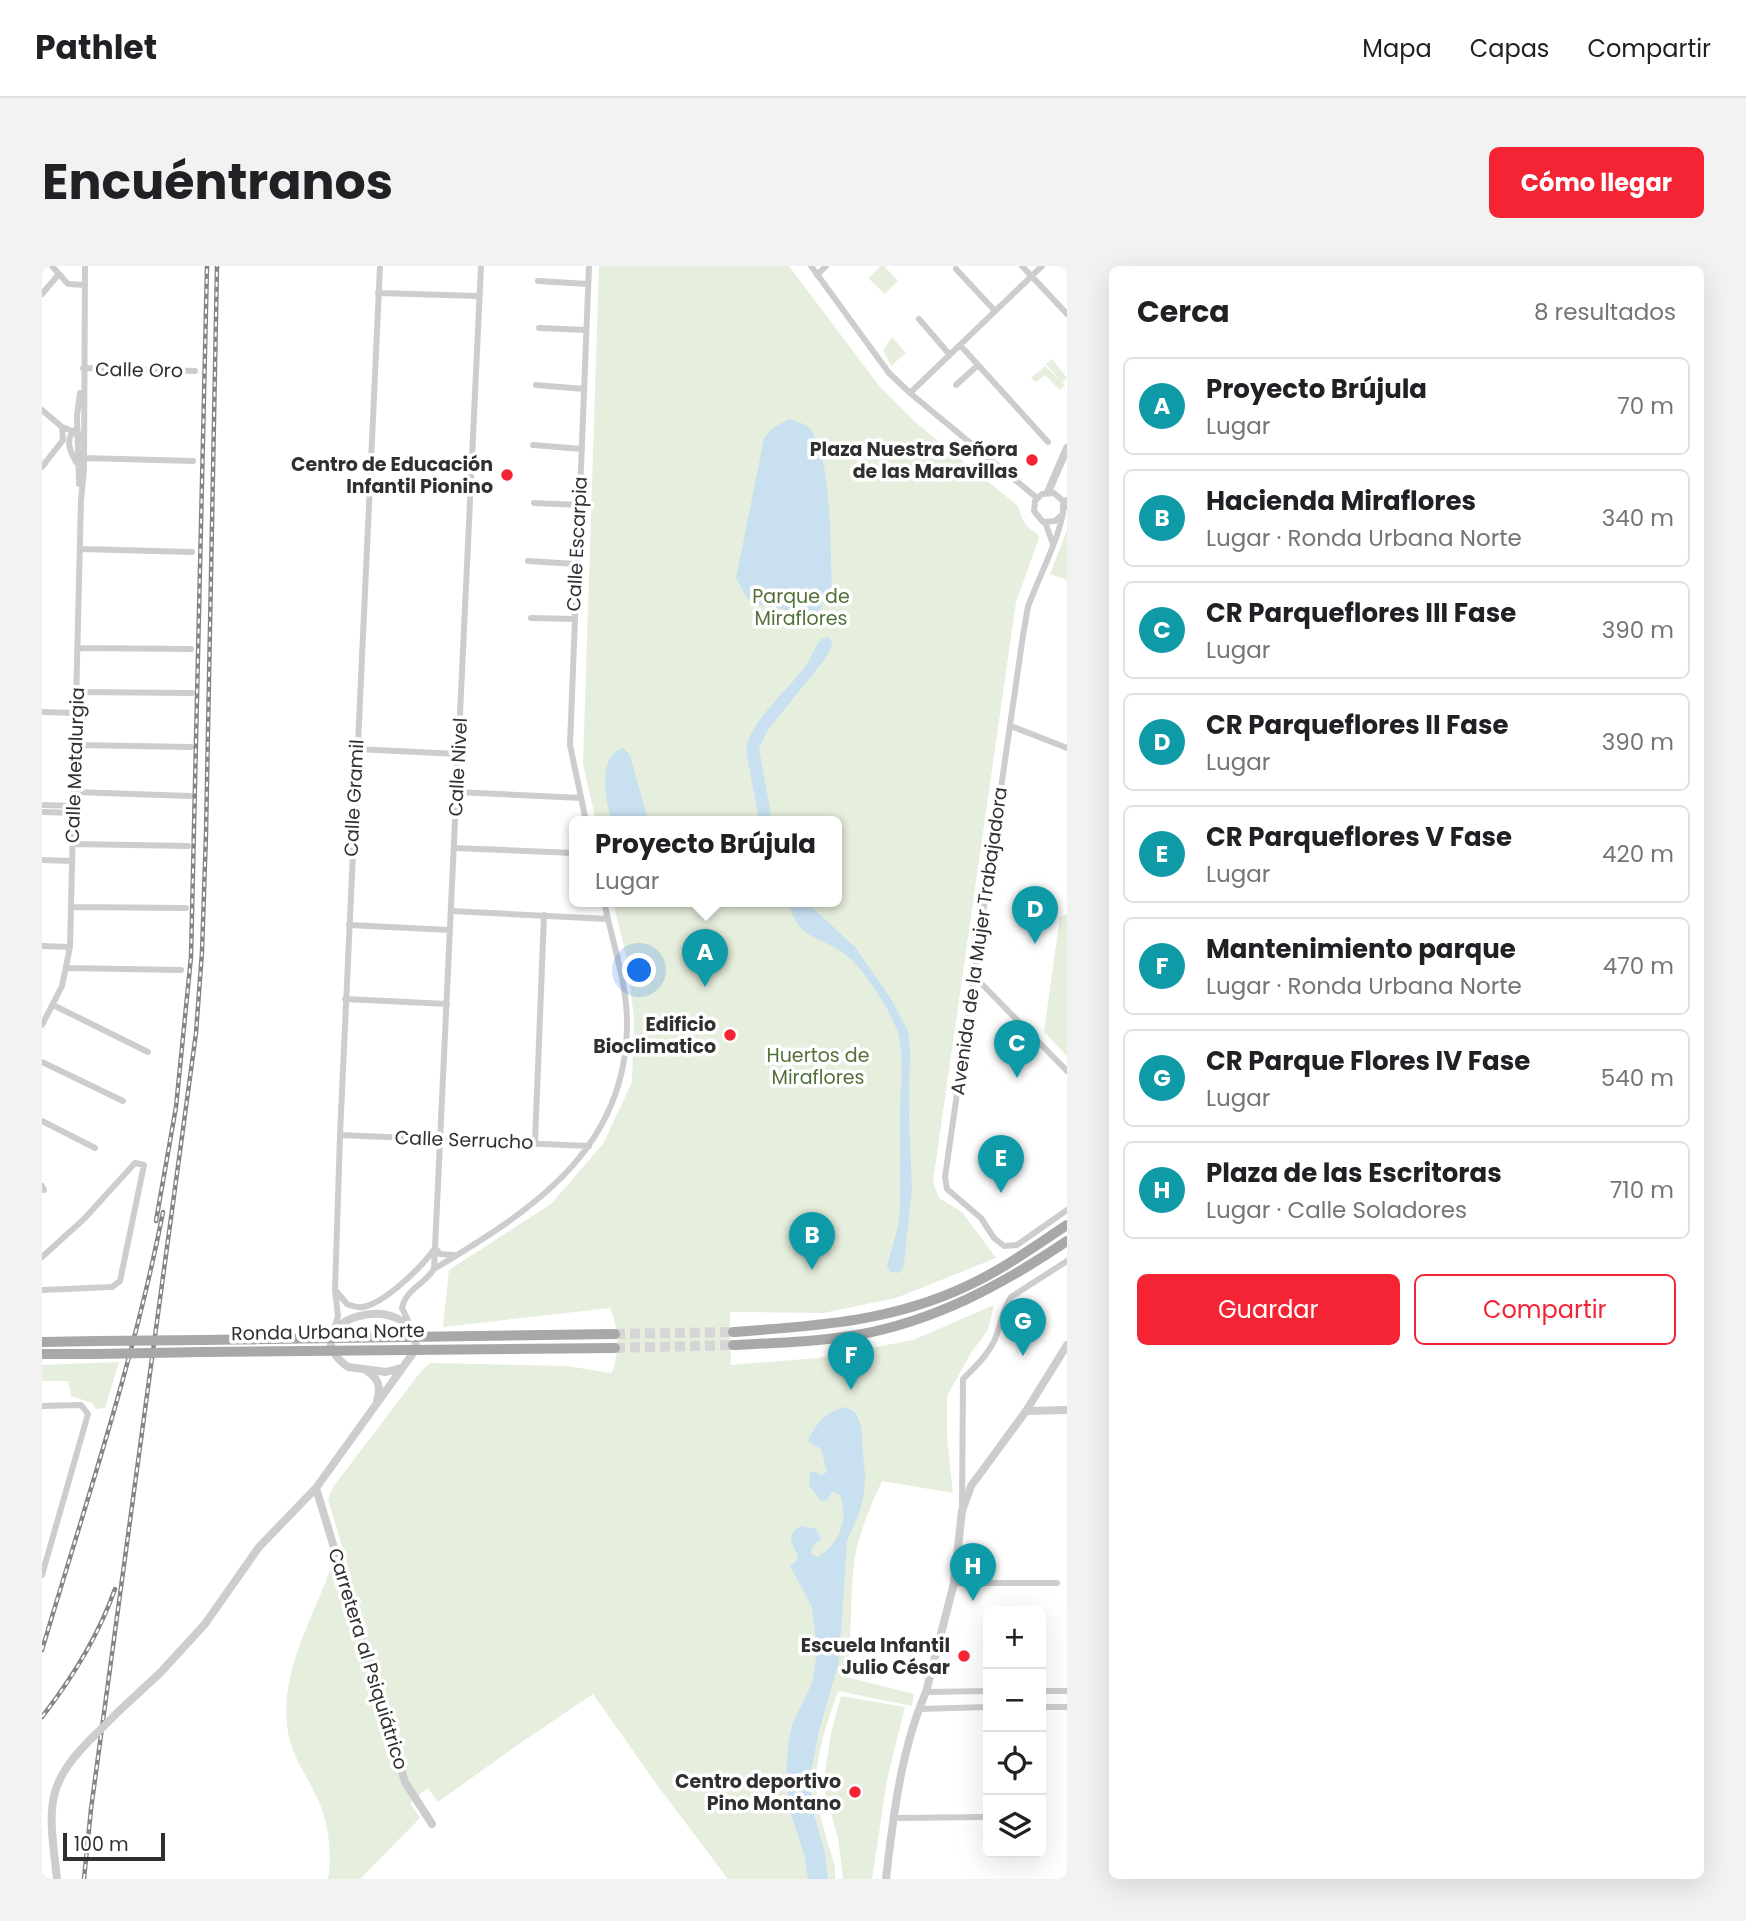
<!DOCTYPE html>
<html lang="es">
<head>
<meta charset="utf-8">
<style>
	body { margin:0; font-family:Poppins,sans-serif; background:#f2f2f2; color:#202124 }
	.controls { position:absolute; right:21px; bottom:21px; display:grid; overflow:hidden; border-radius:10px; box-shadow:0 7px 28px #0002 }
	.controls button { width:63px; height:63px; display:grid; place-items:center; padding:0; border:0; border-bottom:2px solid #e0e0e0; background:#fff; color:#202124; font:35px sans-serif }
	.scale { position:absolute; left:21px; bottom:18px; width:102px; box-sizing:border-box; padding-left:7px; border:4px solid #303030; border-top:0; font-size:19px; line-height:24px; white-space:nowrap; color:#303030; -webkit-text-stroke:5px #fff; paint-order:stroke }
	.you { position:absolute; left:598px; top:705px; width:24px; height:24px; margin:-18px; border:5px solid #fff; border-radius:50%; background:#1a73e8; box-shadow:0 0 0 10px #1a73e833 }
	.badge { display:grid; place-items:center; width:46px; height:46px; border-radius:50%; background:#f52435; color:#fff; font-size:23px; font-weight:700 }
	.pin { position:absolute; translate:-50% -58px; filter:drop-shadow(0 2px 4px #0008) }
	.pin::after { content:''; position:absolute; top:37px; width:24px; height:21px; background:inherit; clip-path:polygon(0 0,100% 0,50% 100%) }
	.popup { position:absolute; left:527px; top:550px; width:273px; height:91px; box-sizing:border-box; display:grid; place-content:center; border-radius:10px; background:#fff; filter:drop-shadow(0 2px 5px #0005); font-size:23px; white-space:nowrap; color:#757577 }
	.popup b { font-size:26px; color:#202124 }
	.popup::after { content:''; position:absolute; left:50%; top:100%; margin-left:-14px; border:14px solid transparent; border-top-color:#fff }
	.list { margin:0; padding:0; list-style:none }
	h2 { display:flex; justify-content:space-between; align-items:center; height:91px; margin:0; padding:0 28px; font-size:30px }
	h2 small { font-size:23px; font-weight:400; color:#757577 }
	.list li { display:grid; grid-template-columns:46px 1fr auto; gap:21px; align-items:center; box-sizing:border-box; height:98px; margin:0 14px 14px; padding:0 14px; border:2px solid #e0e0e0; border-radius:10px }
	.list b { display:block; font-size:26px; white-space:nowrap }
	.list p { margin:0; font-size:23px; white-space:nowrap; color:#757577 }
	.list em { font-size:23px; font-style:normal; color:#757577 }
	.actions { display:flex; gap:14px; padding:21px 28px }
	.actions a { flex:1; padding:16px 0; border:2px solid #f52435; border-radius:10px; text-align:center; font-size:24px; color:#f52435 }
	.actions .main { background:#f52435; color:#fff }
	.icon { flex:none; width:38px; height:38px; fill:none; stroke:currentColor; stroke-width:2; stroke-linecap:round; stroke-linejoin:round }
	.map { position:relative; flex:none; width:1025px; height:1613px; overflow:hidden; border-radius:10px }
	header { display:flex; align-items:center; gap:42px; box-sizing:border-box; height:98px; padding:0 35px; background:#fff; border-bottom:2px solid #e0e0e0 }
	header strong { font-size:33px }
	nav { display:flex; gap:38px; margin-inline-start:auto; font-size:24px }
	.intro { display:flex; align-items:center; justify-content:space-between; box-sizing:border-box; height:168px; padding:0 42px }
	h1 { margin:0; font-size:49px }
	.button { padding:18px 32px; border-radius:10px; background:#f52435; color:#fff; font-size:24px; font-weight:700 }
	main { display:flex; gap:42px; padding:0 42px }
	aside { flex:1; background:#fff; border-radius:10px; box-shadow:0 7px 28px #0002 }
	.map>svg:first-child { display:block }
</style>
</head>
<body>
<header>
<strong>Pathlet</strong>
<nav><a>Mapa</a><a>Capas</a><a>Compartir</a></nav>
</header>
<div class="intro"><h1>Encuéntranos</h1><a class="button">Cómo llegar</a></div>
<main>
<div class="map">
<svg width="1025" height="1613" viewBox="0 0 1025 1613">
	<rect width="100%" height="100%" fill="#fff"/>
	<path fill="#e6eedd" d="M557 0H747L838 121 873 156 976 240C980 253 983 262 996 268L997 272 974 336 891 916 897 932 920 946 954 992 854 1032 781 1047 688 1046 689 1099 776 1092 871 1074 952 1039 946 1064 929 1087 905 1130V1171L911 1227 840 1215C830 1236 821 1258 815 1281 806 1321 812 1369 804 1411L872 1428 870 1440 796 1425C785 1458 770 1497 775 1532 778 1555 787 1579 793 1601V1613H686L615 1519 551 1428 477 1478 396 1536 386 1522 368 1537 378 1552 318 1613H286C290 1588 287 1557 276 1534 266 1511 250 1491 246 1466 236 1407 271 1354 289 1301L307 1304 286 1233 291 1221 380 1104 388 1097 524 1100 570 1107C577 1087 577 1062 568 1042L401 1061 407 1004 509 938 561 878 590 816 592 753 585 694 571 635H794V555H554L541 498Z
		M839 0H842L856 15 843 28 826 12Z
		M850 71 864 87 849 100 841 84Z
		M1010 93 1025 112 1020 116 1023 119 1018 124 1003 109 994 116 989 112 1003 100 1020 116 1004 98Z
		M1025 264V314L1008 308Z
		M1025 649V790L1002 766 1018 650Z
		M77 1096 63 1142 54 1143 50 1137 29 1130 26 1115H0V1099Z
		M799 1430 863 1441 845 1514 830 1613H801L796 1572 781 1520 789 1467Z"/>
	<path fill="#c8e0f0" d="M747 153C753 155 762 157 767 162 791 187 788 288 790 324 780 332 781 344 773 349L717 339 705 332 694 312 722 172 731 162Z
		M786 371 789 374 790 380 783 393 725 465 717 483 730 555H717L704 484C708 454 747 424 765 398 770 390 773 381 779 373Z
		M581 482 588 489 606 555H570C563 535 555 489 581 482Z
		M746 635H763L813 681 849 733 866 765 868 783 867 852 870 922 862 997 861 1003 856 1007 848 1006 845 1000 857 957 858 939C858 906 858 874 858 842 859 817 862 790 856 767 849 745 826 710 810 694 782 668 757 679 746 635Z
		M804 1141 814 1147 819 1160 823 1211 822 1227 818 1245 805 1275 797 1395 777 1465 768 1511 770 1542 783 1587 786 1613H766L762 1588 748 1545 744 1512 746 1478 750 1459 771 1415 775 1382 770 1341 748 1300 754 1295 756 1290C751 1278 742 1269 759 1260L774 1263 779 1273 770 1281 769 1288 776 1291C798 1277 807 1253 798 1229L790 1225 785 1234 779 1235 767 1219 768 1207 772 1205 780 1210 785 1205 779 1183 766 1175C775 1156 783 1146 804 1141Z"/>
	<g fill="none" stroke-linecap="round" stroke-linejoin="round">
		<path stroke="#d6d6d6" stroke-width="10" stroke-dasharray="10 5" stroke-linecap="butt" d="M573 1068 691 1066
			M573 1082 691 1079"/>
		<path stroke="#cdcdcd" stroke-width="6" d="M10 0 26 18 43 19
			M769 0 847 107 868 127 995 232
			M980 0 1025 48
			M914 3 953 45
			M775 9 784 0
			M496 15 546 18
			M336 27 437 30
			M0 28 17 8
			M877 53 908 89
			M497 62 544 64
			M918 79 1006 176
			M41 102 153 105
			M494 119 542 123
			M914 119 936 99
			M868 127 1000 0
			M0 144 20 161 38 168V172
			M34 163C22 173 28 185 34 196
			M491 179 540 183
			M40 190 42 192 151 195
			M0 201 21 174 20 161
			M37 218 35 149 38 127
			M492 237 537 239
			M1021 248 1013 255 1001 256 992 245 993 235 1000 228 1012 227 1021 235C1025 259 994 316 986 341 984 350 983 360 981 369L903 911 905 923 939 952 952 972 962 980 975 979 1025 944
			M1003 256 1011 278
			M38 283 150 286
			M486 295 534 298
			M489 352 532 353
			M36 382 149 383
			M35 426 150 427
			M0 446 34 447
			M969 460 1025 482
			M34 479 149 481
			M314 483 416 488
			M33 526 148 530
			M414 526 539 532
			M0 539 32 540
			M0 546 32 547
			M544 555 528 479 547 0
			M31 578 146 580
			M412 582 532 587
			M0 594 30 595
			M29 641 144 642
			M409 645 565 653
			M307 659 408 664
			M0 680 28 681
			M25 702 139 704
			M931 709 1025 805
			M303 733 405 738
			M11 739 106 786
			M0 759 20 720 28 681 39 234 42 203 43 0
			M0 796 81 835
			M0 855 53 882
			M298 869 547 880
			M493 877 502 649
			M0 920 2 924
			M0 991 42 953 93 897 102 899 78 1015 70 1021 0 1024
			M392 1003 439 0
			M294 1025 305 1038C310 1040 315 1042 321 1041 343 1037 381 1000 393 982L398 988 412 989
			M368 1059 360 1042C364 1023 383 1018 392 1003 487 946 583 886 585 761 586 719 570 676 562 635
			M292 1063 296 1050 293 1024 298 869 338 0
			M0 1140 39 1139 46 1148 0 1309
			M920 1241 921 1113C933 1101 946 1089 953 1073 959 1059 960 1044 969 1031L1025 995
			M912 1317H1015
			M999 1425H1025
			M884 1426 946 1425
			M999 1441H1025
			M877 1443 946 1441
			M853 1552 946 1551"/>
		<path stroke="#cdcdcd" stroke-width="8" d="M1006 226 1025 182
			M1022 241 1025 235
			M325 1105C337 1113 339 1121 335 1135
			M984 1145 1025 1144
			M274 1222 363 1516 390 1558
			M77 1445 118 1407 163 1358 217 1281 274 1222 374 1083C373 1018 243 1055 306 1101L344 1106 359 1102
			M15 1613C7 1541 0 1519 56 1466
			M844 1613C851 1551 859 1483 884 1426L912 1317 920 1245 929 1220 984 1145 1025 1079"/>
		<path stroke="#a8a8a8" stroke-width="10" d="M691 1066C773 1060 849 1056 925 1020 960 1004 993 980 1025 959
			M160 1074 573 1068
			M0 1076 55 1075
			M691 1079C732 1077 774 1076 815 1069 893 1055 960 1019 1025 975
			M160 1086 573 1082
			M0 1088H55"/>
		<defs>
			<path id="rail" d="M114 955 134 841 149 691 165 0
				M0 1384C43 1239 92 1095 121 946
				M0 1451C31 1411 56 1371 73 1323
				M42 1613 49 1543 154 767 160 686 164 568 175 0"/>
		</defs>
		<use href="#rail" stroke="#858585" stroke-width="4.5"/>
		<use href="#rail" stroke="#fff" stroke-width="2" stroke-dasharray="5" stroke-linecap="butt"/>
		<path stroke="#cdcdcd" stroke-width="8" d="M56 1466 77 1445"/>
		<path stroke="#a8a8a8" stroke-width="10" d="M55 1075 160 1074
			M55 1088 160 1086"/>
	</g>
	<g fill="#f52435" stroke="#fff" stroke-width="2.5">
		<circle cx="990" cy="194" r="7"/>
		<circle cx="465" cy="209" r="7"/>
		<circle cx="688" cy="769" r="7"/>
		<circle cx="922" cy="1390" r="7"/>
		<circle cx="813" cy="1526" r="7"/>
	</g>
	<g text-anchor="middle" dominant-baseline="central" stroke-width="7" stroke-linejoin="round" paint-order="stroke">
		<g font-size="19" fill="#303030" stroke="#fff">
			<text transform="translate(97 104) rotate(1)">Calle Oro</text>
			<text transform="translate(535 278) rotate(-87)">Calle Escarpia</text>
			<text transform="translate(33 499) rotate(-88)">Calle Metalurgia</text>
			<text transform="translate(416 501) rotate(-87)">Calle Nivel</text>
			<text transform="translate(312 532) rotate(-87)">Calle Gramil</text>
			<text transform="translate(937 675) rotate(-82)">Avenida de la Mujer Trabajadora</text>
			<text transform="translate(422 874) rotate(2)">Calle Serrucho</text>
			<text transform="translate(286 1066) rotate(-1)">Ronda Urbana Norte</text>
			<text transform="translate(326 1393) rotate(73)">Carretera al Psiquiátrico</text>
		</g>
		<g font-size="19" font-weight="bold" fill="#303030" stroke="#fff" text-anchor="end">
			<text x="976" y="183">Plaza Nuestra Señora<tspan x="976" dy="22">de las Maravillas</tspan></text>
			<text x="451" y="198">Centro de Educación<tspan x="451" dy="22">Infantil Pionino</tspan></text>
			<text x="674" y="758">Edificio<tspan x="674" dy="22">Bioclimatico</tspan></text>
			<text x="908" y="1379">Escuela Infantil<tspan x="908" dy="22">Julio César</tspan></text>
			<text x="799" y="1515">Centro deportivo<tspan x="799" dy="22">Pino Montano</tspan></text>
		</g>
		<g font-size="19" fill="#537039" stroke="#fff">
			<text x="759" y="330">Parque de<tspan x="759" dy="22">Miraflores</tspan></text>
			<text x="776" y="789">Huertos de<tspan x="776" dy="22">Miraflores</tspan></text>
		</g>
	</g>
</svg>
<div class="controls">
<button>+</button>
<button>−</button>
<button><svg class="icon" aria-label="locate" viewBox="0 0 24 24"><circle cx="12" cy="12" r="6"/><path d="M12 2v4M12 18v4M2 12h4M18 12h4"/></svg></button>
<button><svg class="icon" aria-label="layers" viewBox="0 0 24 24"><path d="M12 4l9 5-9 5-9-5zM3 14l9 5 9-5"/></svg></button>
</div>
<div class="scale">100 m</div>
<div class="you"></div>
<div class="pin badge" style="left:663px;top:721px;background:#0f9aa8">A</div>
<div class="popup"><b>Proyecto Brújula</b>Lugar</div>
<div class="pin badge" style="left:770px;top:1004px;background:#0f9aa8">B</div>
<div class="pin badge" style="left:975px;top:812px;background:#0f9aa8">C</div>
<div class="pin badge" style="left:993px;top:678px;background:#0f9aa8">D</div>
<div class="pin badge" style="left:959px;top:927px;background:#0f9aa8">E</div>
<div class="pin badge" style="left:809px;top:1124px;background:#0f9aa8">F</div>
<div class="pin badge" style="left:981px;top:1090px;background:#0f9aa8">G</div>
<div class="pin badge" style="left:931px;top:1335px;background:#0f9aa8">H</div>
</div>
<aside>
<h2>Cerca<small>8 resultados</small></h2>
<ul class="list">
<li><span class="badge" style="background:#0f9aa8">A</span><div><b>Proyecto Brújula</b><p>Lugar</p></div><em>70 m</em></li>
<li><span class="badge" style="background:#0f9aa8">B</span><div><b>Hacienda Miraflores</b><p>Lugar · Ronda Urbana Norte</p></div><em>340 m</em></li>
<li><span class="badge" style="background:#0f9aa8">C</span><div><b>CR Parqueflores III Fase</b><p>Lugar</p></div><em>390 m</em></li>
<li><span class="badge" style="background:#0f9aa8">D</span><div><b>CR Parqueflores II Fase</b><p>Lugar</p></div><em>390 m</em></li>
<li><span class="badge" style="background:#0f9aa8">E</span><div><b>CR Parqueflores V Fase</b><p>Lugar</p></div><em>420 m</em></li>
<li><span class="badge" style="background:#0f9aa8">F</span><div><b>Mantenimiento parque</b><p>Lugar · Ronda Urbana Norte</p></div><em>470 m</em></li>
<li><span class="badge" style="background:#0f9aa8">G</span><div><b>CR Parque Flores IV Fase</b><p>Lugar</p></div><em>540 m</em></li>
<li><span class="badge" style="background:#0f9aa8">H</span><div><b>Plaza de las Escritoras</b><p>Lugar · Calle Soladores</p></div><em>710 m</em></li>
</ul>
<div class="actions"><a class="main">Guardar</a><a>Compartir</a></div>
</aside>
</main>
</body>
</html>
